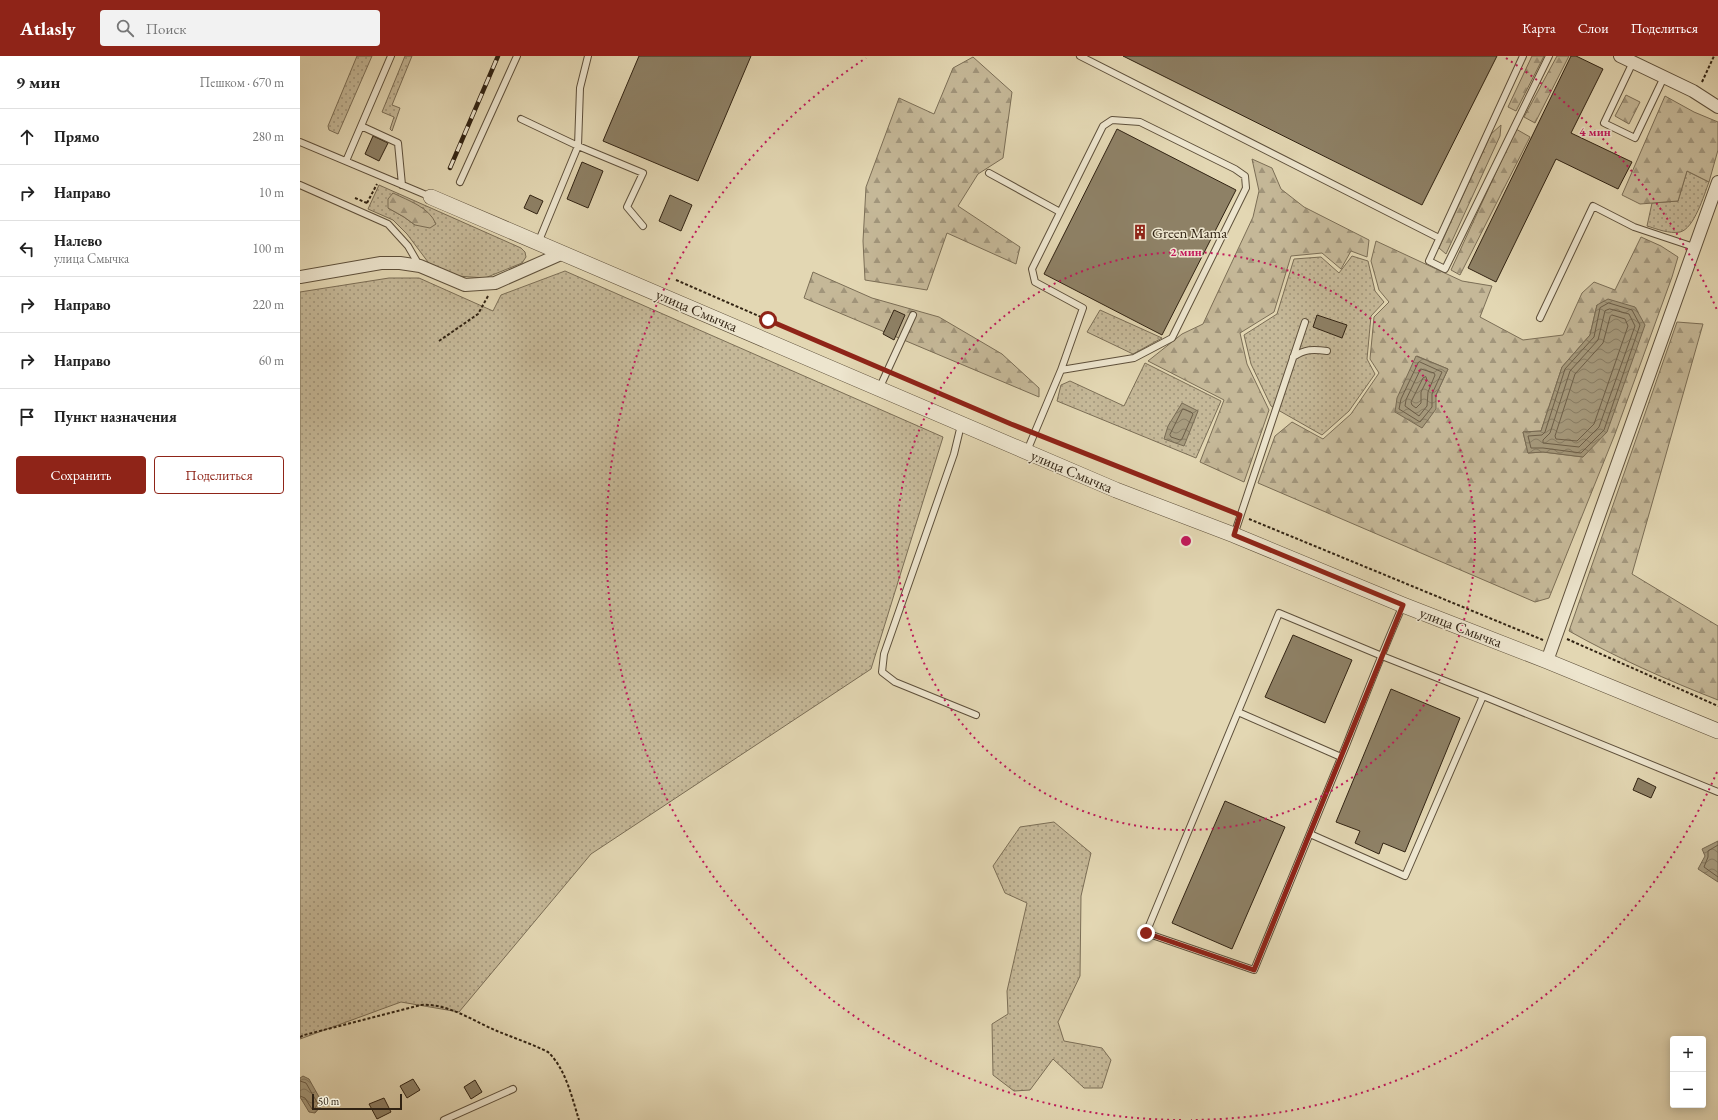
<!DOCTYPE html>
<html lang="ru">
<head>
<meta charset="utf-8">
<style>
	body { margin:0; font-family:"EB Garamond",serif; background:#f2f2f2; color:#222 }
	.controls { position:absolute; right:12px; bottom:12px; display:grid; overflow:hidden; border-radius:4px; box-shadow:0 2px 10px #0003 }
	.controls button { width:36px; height:36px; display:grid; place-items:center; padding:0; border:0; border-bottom:1px solid #e0e0e0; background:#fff; color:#222; font:20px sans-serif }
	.scale { position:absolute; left:12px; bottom:10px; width:90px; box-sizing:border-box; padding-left:4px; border:2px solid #312313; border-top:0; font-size:11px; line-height:14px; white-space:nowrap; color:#312313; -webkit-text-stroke:3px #ede5ce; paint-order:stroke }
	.stop { position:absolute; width:12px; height:12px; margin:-9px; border:3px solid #8f2418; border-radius:50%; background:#fff }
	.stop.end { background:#8f2418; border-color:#fff; box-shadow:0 1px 4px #0008 }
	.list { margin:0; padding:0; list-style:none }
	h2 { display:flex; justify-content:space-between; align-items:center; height:52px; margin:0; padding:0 16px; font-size:17px }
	h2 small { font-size:13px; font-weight:400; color:#767676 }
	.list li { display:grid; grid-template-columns:26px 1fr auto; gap:12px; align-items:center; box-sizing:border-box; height:56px; padding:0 16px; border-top:1px solid #e0e0e0 }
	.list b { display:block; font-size:15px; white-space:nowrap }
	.list p { margin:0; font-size:13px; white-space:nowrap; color:#767676 }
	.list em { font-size:13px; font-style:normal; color:#767676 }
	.actions { display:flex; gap:8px; padding:12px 16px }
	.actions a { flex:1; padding:9px 0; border:1px solid #8f2418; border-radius:4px; text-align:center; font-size:14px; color:#8f2418 }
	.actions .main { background:#8f2418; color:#fff }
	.icon { flex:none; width:22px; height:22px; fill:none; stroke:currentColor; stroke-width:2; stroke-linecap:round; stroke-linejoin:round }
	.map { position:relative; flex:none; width:1418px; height:1064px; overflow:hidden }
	header { display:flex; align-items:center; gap:24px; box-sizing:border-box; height:56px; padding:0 20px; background:#8f2418; color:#fff }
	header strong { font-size:19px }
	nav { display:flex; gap:22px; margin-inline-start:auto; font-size:14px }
	.search { width:280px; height:36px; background:#f2f2f2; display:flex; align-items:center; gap:10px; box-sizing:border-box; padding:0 14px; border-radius:4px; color:#767676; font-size:15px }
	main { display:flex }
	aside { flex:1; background:#fff }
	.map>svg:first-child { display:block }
</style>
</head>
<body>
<header>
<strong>Atlasly</strong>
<div class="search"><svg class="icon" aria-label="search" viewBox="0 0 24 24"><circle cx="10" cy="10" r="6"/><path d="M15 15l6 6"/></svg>Поиск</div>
<nav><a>Карта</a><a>Слои</a><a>Поделиться</a></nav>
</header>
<main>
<aside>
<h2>9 мин<small>Пешком · 670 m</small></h2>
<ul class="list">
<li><svg class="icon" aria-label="ahead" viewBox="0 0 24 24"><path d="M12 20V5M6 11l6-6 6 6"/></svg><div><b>Прямо</b></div><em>280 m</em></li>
<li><svg class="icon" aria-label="right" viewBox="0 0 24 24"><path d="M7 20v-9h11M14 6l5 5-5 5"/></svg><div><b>Направо</b></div><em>10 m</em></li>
<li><svg class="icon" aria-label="left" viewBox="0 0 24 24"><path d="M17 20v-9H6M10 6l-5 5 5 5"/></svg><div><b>Налево</b><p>улица Смычка</p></div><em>100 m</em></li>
<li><svg class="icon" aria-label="right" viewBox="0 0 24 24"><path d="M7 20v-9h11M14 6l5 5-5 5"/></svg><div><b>Направо</b></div><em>220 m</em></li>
<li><svg class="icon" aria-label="right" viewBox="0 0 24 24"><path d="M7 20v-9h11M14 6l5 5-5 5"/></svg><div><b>Направо</b></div><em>60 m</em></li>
<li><svg class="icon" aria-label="arrive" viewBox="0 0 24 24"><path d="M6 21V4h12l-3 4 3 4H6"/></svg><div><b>Пункт назначения</b></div></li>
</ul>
<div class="actions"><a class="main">Сохранить</a><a>Поделиться</a></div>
</aside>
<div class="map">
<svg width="1418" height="1064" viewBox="0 0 1418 1064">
	<defs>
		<pattern id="grass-dots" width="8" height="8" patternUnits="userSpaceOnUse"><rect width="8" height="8" fill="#c5b898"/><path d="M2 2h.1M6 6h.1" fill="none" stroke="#a1957b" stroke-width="1.8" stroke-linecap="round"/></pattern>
		<pattern id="forest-firs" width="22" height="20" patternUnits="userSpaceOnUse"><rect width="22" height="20" fill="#c5b898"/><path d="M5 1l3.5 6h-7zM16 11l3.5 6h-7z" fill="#a1957b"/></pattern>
		<pattern id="water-waves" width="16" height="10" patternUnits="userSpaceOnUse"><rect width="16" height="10" fill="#a69a7d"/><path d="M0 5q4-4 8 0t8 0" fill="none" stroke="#887d65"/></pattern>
	</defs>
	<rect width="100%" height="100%" fill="#e3d7b3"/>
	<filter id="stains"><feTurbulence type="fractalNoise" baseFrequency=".005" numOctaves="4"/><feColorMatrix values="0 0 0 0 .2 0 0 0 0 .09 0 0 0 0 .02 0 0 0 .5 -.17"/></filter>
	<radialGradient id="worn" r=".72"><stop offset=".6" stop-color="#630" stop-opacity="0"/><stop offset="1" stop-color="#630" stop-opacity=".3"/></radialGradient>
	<path fill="url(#grass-dots)" stroke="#7b6e56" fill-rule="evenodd" d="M57 0H72L38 78 29 74 28 70Z
		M105 0H112L92 49 100 52 92 75 90 73 94 61 82 56Z
		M1387 115 1409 126C1404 139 1394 173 1380 176 1369 178 1357 173 1347 170L1352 147 1378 145Z
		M79 129 221 192 225 196 226 201 222 207 185 222 157 220 131 210 107 178 93 164 68 153ZM88 152H124L115 169 104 161Z
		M1052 200 1068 205 1075 235 1084 246 1071 260 1067 303 1075 318 1049 355 1022 379 971 350 951 308 944 279 977 258 994 203 1021 201 1039 217Z
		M265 215 643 381 571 613 291 798 159 956 101 946 0 983V236L89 222H119L193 255 201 239Z
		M800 254 862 282 833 298 787 276Z
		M845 307 921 345 896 402 757 345 761 329 770 325 824 350Z
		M754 766 791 797 781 840 780 920 758 966 764 985 802 992 811 1004 802 1032H784L753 1003 730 1034 714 1035 693 1019 692 968 708 958 707 935 727 847 705 837 693 810 720 771Z"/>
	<path fill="url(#forest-firs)" stroke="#7b6e56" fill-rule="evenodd" d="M1232 0H1244L1216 55 1208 51Z
		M1257 0H1269L1235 67 1224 61Z
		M673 1 712 36 703 102 678 118 658 150 720 191 716 208 647 177 627 234 565 224 563 185 566 131 599 42 634 58 653 12Z
		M1326 39 1340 46 1329 68 1315 60Z
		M1365 40 1394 56 1418 66V94L1409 126 1387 115 1378 145 1340 148 1322 139Z
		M1201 69 1200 80 1146 198 1139 192 1191 78Z
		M1216 73 1230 81 1160 219 1151 214Z
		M952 103 972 112 981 133 1004 151 1069 184 1067 201 1051 195 1041 213 1022 197 991 200 974 256 940 277 947 308 969 354 944 426 900 406 924 344 848 305 882 278 903 268 953 161 959 135Z
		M93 137C109 145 129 151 136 168L130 172 115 169 104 161 88 152V143Z
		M1341 181 1361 190 1378 201 1372 221 1315 378 1249 542 1235 546 958 427 975 380 992 366 1023 383 1051 358 1079 317 1070 303 1074 261 1089 246 1079 234 1071 205 1076 185 1162 225 1192 230 1180 261 1223 284 1263 279 1282 237 1294 226 1315 234ZM1297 249 1283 401 1243 396 1228 397 1223 376 1241 375 1262 311 1290 279ZM1117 300 1148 313 1136 339Z
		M513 216 572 242 639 261 702 298 739 332V341L504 242Z
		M1377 266 1403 268 1332 518 1418 570V644C1367 624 1317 602 1269 575Z"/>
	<path fill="url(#water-waves)" stroke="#776a53" d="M1308 243 1335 251 1345 269 1307 376 1283 401 1243 396 1228 397 1223 376 1241 375 1262 311 1290 279 1297 249Z
		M1116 300 1148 313 1136 339V353L1122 372 1095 356 1097 342Z
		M882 347 898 355 884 390 864 383 868 370Z
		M1418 785V826L1398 813 1405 800 1402 793Z
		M3 1020 9 1023 23 1048 15 1057 9 1056 0 1041V1022Z"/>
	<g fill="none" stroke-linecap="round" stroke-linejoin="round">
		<path stroke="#6c5e48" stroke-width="1" d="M1309 247 1332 254 1340 269 1304 374 1281 397 1243 392H1231L1228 380 1242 379 1245 376 1265 313 1294 281 1300 252Z
			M1310 253 1329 258 1335 270 1299 371 1279 391 1243 387V384L1250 377 1270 315 1298 284 1305 255Z
			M1312 259 1325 263 1328 270 1294 368 1277 385 1256 383 1255 380 1275 318 1303 287 1310 261Z
			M1120 306 1142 316 1132 338V351L1120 366 1099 353 1101 343 1118 307Z
			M1121 313 1134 317 1135 319 1128 336 1127 350 1119 360 1105 350 1106 344Z
			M1126 321 1127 324 1121 336V347L1116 352 1112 349 1111 346 1123 322Z
			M883 353 891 356 893 358 882 383 880 384 871 381 870 379Z
			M1418 789 1408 795V801L1404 811 1418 821
			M0 1025 6 1027 18 1048 14 1053H12L5 1042 0 1040"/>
	</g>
	<path fill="#8e8166" stroke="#312313" d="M339 0H451L398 125 303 85Z
		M823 0H1197L1122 149Z
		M1271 0H1276L1303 13 1271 77 1332 106 1318 133 1256 103 1196 226 1168 212Z
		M817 73 936 134 862 279 744 218Z
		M73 80 88 87 79 105 65 98Z
		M282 106 303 115 288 152 267 143Z
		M230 139 243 145 237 158 224 152Z
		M370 139 392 149 381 175 359 165Z
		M594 254 605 259 594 284 583 278Z
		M1017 259 1047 269 1042 282 1013 271Z
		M993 579 1052 604 1025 667 965 641Z
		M1091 633 1160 662 1105 796 1083 787 1079 798 1055 787 1060 775 1036 766Z
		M1338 722 1356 731 1351 742 1333 734Z
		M925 745 985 771 932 893 872 867Z
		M113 1023 120 1034 107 1042 100 1030Z
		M175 1024 182 1036 171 1043 164 1031Z
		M84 1042 91 1056 77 1063 69 1048Z"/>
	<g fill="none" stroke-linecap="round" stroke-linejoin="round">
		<defs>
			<path id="service" d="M780 0 1139 182
				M1223 0 1129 205 1145 213 1249 0
				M1333 6 1304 67 1335 82 1364 21
				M221 63 278 90 280 32 288 0
				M61 70 91 0
				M0 86 131 141
				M46 105 61 70 98 87 102 129
				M689 117 760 156
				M160 126 217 0
				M0 129 88 168 108 190 119 209
				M238 187 278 90 343 117 327 151 343 170
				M1240 262 1293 150 1334 171 1394 191
				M993 301C1005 293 1013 293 1027 295
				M579 333 613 259
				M661 369 654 398 584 598 582 616 595 626 676 659
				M727 395 761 314 834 302 872 282 946 132 945 120 935 113 840 66 812 64 803 70 732 213 735 226 783 252 761 314
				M934 479 1005 266
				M1183 640 1418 736
				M938 656 1041 701
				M1010 778 1105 820 1183 640 1082 600 979 557 846 877 954 914C985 838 1016 763 1047 687 1065 641 1083 594 1103 549
				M144 1064 213 1033"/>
			<path id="minor" d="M1320 0 1393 35 1418 51
				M0 221 81 207H100L120 210 165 229 195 227 263 197
				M1247 605 1418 126"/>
			<path id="tertiary" d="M131 141 816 434 934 479 1103 549 1247 605 1418 675"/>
		</defs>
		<use href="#service" stroke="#5e503b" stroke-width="8"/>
		<use href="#minor" stroke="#5e503b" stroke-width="14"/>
		<use href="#tertiary" stroke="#5e503b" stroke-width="16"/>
		<path stroke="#312313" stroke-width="2" stroke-dasharray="3 2" stroke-linecap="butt" d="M1402 26 1414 0
			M55 142 67 147
			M67 147 77 128
			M376 224 578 312
			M139 285 178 258 188 240
			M595 319 726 374
			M743 381 932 456
			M949 463 1243 584
			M1267 583 1418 650
			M0 981 4 979 121 949C148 947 173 965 197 975 214 982 232 988 248 996 266 1013 272 1042 279 1064"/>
		<use href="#service" stroke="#ede5ce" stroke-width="6"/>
		<use href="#minor" stroke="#ede5ce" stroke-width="12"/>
		<use href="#tertiary" stroke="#ede5ce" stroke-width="15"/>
		<defs>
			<path id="rail" d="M150 112 198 0"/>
		</defs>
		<use href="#rail" stroke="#312313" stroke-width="4.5"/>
		<use href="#rail" stroke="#ede5ce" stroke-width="3" stroke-dasharray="9" stroke-linecap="butt"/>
	</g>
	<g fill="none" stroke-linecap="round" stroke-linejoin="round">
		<path stroke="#8f2418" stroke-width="5" d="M468 264 711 368 940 459 934 479 1103 549 954 914 846 877"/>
	</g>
	<g fill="none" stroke="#c2185b" stroke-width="2" stroke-dasharray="2 4">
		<circle cx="886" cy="485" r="289"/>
		<path d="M1417 716A579 579 0 0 1 891 1064M881 1064A579 579 0 0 1 566 2M1206 2A579 579 0 0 1 1417 254"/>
	</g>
	<defs>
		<symbol id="building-bare" viewBox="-9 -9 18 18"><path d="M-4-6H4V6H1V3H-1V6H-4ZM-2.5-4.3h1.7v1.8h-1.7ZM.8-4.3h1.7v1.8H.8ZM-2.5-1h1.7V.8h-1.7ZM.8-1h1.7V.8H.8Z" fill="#8f2418" stroke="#ede5ce" stroke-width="2.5" paint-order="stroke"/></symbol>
	</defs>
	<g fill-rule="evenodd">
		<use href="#building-bare" x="829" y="165" width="22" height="22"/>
	</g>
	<g text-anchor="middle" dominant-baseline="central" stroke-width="3" stroke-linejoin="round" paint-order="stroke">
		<g font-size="15" fill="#312313" stroke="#ede5ce" text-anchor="start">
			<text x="852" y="176">Green Mama</text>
		</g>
		<g font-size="15" fill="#312313" stroke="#ede5ce">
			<text transform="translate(397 254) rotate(23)">улица Смычка</text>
			<text transform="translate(772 415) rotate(23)">улица Смычка</text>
			<text transform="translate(1161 571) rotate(21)">улица Смычка</text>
		</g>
	</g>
	<circle cx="886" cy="485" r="6" fill="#c2185b" stroke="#ede5ce" stroke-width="2"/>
	<g font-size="12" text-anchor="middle" font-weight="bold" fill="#c2185b" stroke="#ede5ce" stroke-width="3" stroke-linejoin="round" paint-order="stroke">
		<text x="1295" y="80">4 мин</text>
		<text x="886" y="200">2 мин</text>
	</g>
	<rect width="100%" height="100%" filter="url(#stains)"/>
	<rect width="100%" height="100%" fill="url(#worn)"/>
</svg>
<div class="controls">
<button>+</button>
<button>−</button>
</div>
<div class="scale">50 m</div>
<div class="stop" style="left:468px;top:264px"></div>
<div class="stop end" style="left:846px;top:877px"></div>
</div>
</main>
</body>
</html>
